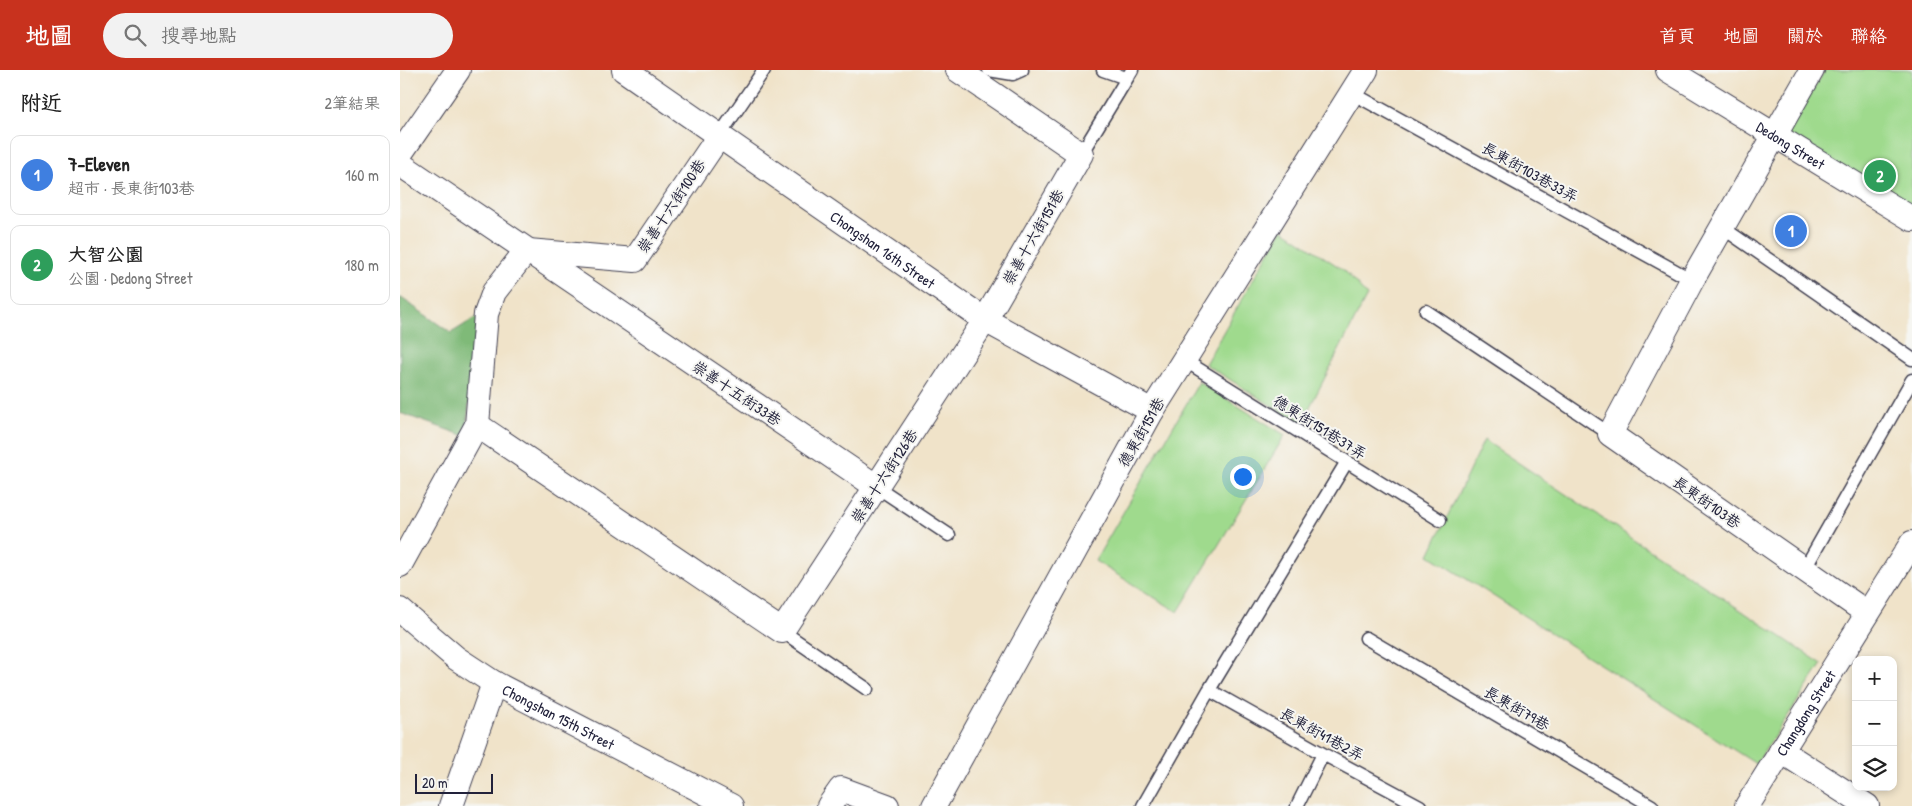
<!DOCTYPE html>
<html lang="zh-TW">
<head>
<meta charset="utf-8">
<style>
	body { margin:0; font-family:"Patrick Hand","LXGW WenKai TC",sans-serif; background:#f2f2f2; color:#222 }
	.controls { position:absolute; right:15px; bottom:15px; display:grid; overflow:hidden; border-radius:10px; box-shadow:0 2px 8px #0003 }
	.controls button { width:45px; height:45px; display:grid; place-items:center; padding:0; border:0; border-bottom:1px solid #e0e0e0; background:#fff; color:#222; font:25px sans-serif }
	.scale { position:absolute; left:15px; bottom:12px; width:78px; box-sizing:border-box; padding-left:5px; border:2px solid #22223b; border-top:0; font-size:14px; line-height:18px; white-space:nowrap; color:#22223b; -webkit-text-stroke:4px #f6f6f2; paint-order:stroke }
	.you { position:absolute; left:842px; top:406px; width:18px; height:18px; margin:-12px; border:4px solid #fff; border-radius:50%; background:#1a73e8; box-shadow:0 0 0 8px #1a73e833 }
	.badge { display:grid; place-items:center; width:32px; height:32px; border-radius:50%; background:#c8321e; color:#fff; font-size:16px; font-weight:700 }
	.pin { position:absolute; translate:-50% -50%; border:2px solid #fff; box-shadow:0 1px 5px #0006 }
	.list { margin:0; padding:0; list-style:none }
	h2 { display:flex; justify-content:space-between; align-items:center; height:65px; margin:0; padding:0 20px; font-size:21px }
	h2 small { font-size:16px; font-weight:400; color:#767676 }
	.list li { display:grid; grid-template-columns:32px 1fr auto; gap:15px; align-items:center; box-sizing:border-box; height:80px; margin:0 10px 10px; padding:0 10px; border:1px solid #e0e0e0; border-radius:10px }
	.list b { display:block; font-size:19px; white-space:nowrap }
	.list p { margin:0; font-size:16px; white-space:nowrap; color:#767676 }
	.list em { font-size:16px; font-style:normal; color:#767676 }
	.icon { flex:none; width:28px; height:28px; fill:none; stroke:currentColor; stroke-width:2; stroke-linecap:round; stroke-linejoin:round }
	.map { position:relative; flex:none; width:1512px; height:736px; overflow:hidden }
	header { display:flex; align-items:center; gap:30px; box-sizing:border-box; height:70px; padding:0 25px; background:#c8321e; color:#fff }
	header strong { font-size:24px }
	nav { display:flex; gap:28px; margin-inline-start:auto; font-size:18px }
	.search { width:350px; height:45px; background:#f2f2f2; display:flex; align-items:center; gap:12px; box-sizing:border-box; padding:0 18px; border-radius:28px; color:#767676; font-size:19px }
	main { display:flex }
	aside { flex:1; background:#fff }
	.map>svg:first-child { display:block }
</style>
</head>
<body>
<header>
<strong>地圖</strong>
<div class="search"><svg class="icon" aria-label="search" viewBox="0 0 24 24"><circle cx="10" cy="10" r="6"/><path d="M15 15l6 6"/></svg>搜尋地點</div>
<nav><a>首頁</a><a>地圖</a><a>關於</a><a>聯絡</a></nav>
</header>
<main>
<aside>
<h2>附近<small>2筆結果</small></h2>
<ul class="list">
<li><span class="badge" style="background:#3f7fe0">1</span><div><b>7-Eleven</b><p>超市 · 長東街103巷</p></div><em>160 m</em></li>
<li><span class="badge" style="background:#2e9e5b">2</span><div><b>大智公園</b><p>公園 · Dedong Street</p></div><em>180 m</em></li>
</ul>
</aside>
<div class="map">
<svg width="1512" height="736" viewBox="0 0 1512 736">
	<rect width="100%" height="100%" fill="#f6f6f2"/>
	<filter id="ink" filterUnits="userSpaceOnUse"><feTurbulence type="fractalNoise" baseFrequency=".02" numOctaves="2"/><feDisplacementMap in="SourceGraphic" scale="10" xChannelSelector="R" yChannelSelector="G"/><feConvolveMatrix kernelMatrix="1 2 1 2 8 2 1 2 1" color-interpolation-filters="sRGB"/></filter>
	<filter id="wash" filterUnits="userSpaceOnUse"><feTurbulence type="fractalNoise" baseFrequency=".0096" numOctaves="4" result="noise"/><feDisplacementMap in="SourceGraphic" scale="20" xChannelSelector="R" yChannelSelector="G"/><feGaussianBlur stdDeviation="1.12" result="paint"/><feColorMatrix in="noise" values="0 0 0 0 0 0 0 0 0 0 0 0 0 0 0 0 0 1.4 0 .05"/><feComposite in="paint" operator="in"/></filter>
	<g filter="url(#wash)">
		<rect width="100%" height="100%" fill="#f0e3c9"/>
		<path fill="#9fda8d" stroke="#607e64" d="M1425 0H1512V144L1384 68Z
			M882 159 945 201 967 226 901 354 805 294Z
			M799 312 885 365 778 542 695 491Z
			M1084 370 1422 594 1356 694 1029 485Z"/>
		<path fill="#7fba78" stroke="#506e5a" d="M0 227 51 263 80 245 65 366 0 343Z"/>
	</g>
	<g filter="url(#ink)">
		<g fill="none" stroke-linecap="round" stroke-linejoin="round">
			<defs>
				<path id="service" d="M589 0 613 4 622 0
					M703 0 726 8
					M952 23 1292 210
					M319 66 364 0
					M681 84 732 0
					M1323 158 1512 289
					M1026 241 1210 364
					M784 290 1040 450
					M477 417 549 465
					M1404 500 1512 310
					M382 561 467 619
					M966 568 1252 736
					M809 620 923 684 1020 736
					M743 736 809 620 946 393
					M897 736 923 684"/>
				<g id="minor">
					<path id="s1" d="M224 0 585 250 752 341"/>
					<path id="s2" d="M1268 0 1512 149"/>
					<path d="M1412 0 1292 210 1210 364 1467 543"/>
					<path d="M0 84 58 0"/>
					<path d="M0 94 477 417"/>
					<path d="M128 181 235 190 319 66"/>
					<path d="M77 355 382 561 585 250 681 84 558 0"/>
					<path d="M0 495 77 355 86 244 94 222 126 181"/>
					<path id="s3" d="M0 540 56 588 94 613 331 736"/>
					<path d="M1381 681 1467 736"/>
					<path d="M51 736 94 613"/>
					<path d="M429 736 441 719 487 736"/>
					<path d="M534 736 752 341 966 0"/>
					<path id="s4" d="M1347 736 1512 473"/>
				</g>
			</defs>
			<use href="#service" stroke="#413f50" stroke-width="15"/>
			<use href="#minor" stroke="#413f50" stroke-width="26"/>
			<use href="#service" stroke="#fff" stroke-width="12"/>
			<use href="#minor" stroke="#fff" stroke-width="24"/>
		</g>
	</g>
	<g text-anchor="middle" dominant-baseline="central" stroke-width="4" stroke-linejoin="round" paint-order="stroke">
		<g font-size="15" fill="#22223b" stroke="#f6f6f2">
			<text stroke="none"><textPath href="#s2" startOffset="144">Dedong Street</textPath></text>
			<text transform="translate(1130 102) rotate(29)">長東街103巷33弄</text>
			<text transform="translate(271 136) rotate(-56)">崇善十六街100巷</text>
			<text transform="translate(633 167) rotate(-60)">崇善十六街151巷</text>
			<text stroke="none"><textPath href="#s1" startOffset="315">Chongshan 16th Street</textPath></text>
			<text transform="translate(337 323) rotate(34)">崇善十五街33巷</text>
			<text transform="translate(920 357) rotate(32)">德東街151巷37弄</text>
			<text transform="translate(741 362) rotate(-60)">德東街151巷</text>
			<text transform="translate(484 406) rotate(-57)">崇善十六街126巷</text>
			<text transform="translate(1307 432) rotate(35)">長東街103巷</text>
			<text transform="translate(1117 638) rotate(30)">長東街79巷</text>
			<text stroke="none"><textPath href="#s4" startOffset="110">Changdong Street</textPath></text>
			<text stroke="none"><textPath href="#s3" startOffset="192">Chongshan 15th Street</textPath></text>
			<text transform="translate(922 664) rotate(29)">長東街41巷2弄</text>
		</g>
	</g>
</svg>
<div class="controls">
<button>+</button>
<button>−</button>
<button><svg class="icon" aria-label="layers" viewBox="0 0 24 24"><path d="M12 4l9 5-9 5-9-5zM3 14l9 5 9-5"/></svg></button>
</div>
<div class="scale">20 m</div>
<div class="you"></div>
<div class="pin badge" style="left:1391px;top:161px;background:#3f7fe0">1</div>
<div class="pin badge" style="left:1480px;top:106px;background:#2e9e5b">2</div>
</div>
</main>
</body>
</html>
